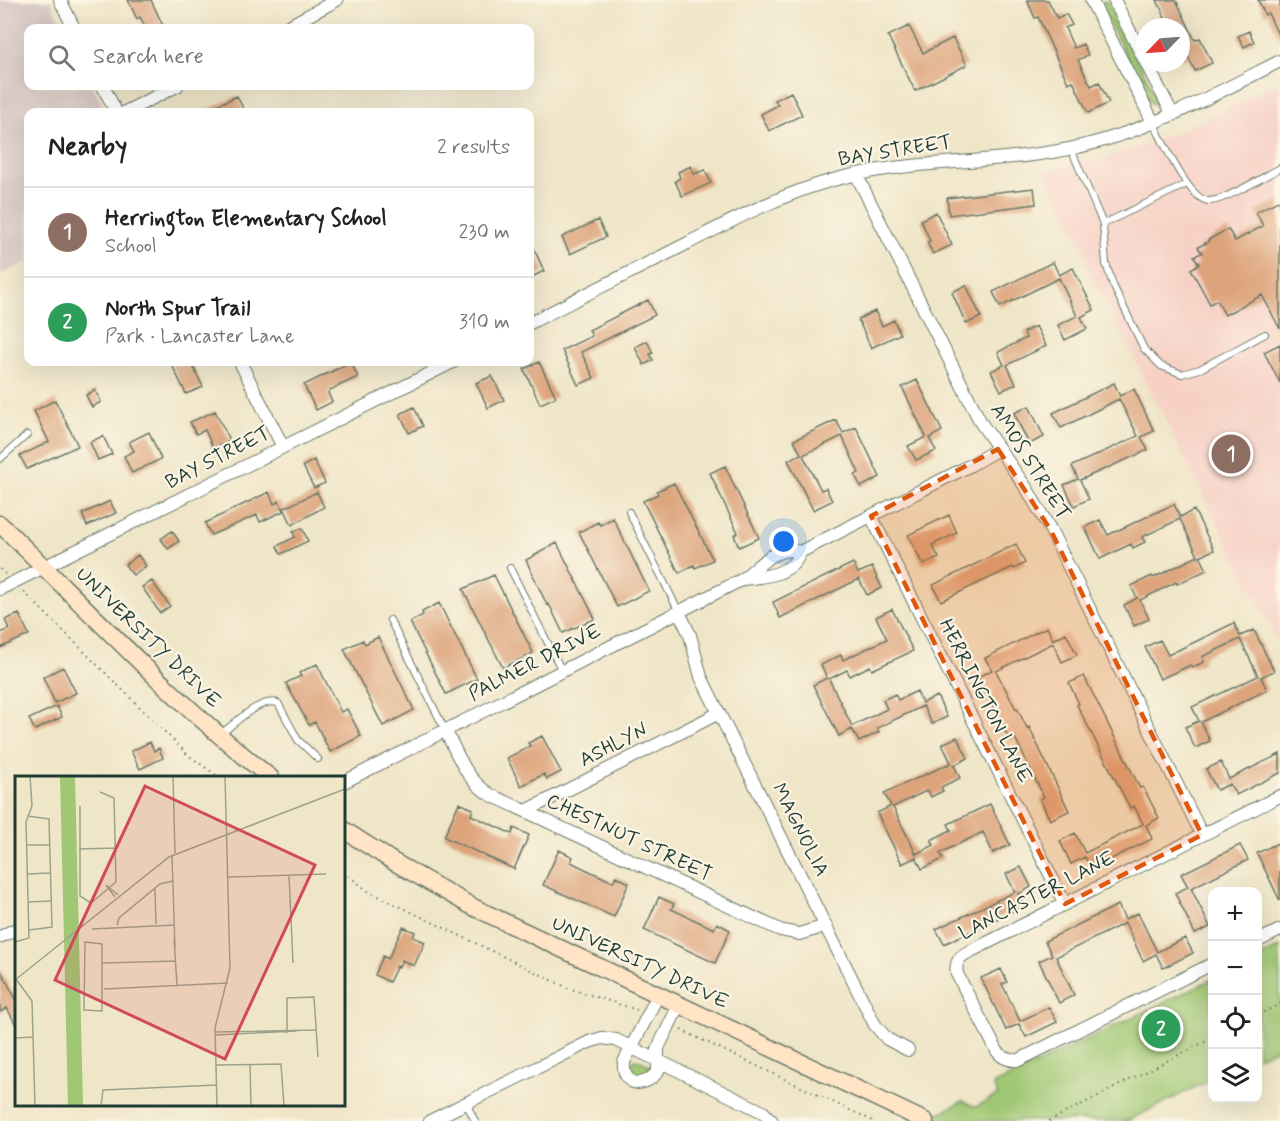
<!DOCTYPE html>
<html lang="en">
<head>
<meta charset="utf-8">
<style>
	body { margin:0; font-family:Mynerve,sans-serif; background:#f2f2f2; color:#222 }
	.controls { position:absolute; right:18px; bottom:18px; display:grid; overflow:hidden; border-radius:12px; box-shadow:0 6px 24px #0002 }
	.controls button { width:54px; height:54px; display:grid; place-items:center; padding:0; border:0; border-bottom:2px solid #e0e0e0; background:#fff; color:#222; font:30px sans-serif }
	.compass { position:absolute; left:1136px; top:18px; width:54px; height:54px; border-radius:50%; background:#fff; box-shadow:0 6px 24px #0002; rotate:245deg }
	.you { position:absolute; left:784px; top:542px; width:21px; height:21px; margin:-15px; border:4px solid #fff; border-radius:50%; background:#1a73e8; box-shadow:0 0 0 9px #1a73e833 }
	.badge { display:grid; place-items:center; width:39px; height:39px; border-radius:50%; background:#111827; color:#fff; font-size:20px; font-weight:700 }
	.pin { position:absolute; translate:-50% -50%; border:3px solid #fff; box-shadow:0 2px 6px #0006 }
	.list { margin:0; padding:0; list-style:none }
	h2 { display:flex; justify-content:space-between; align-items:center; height:78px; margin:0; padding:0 24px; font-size:26px }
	h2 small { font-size:20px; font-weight:400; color:#767676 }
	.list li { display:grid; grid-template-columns:39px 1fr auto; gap:18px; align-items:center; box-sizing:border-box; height:90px; padding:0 24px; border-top:2px solid #e0e0e0 }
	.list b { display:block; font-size:22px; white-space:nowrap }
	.list p { margin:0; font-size:20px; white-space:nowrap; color:#767676 }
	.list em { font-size:20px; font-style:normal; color:#767676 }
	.icon { flex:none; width:33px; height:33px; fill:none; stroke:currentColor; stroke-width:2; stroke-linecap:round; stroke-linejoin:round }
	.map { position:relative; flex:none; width:1280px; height:1121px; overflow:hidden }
	.search { position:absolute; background:#fff; box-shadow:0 6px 24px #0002; left:24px; top:24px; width:510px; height:66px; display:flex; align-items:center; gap:15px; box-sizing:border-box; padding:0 21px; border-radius:12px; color:#767676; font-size:22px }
	.panel { position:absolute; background:#fff; box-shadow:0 6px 24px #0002; left:24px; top:108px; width:510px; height:258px; border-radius:12px }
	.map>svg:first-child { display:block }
</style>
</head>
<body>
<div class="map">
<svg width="1280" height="1121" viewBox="0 0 1280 1121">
	<rect width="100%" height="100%" fill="#fcf5e5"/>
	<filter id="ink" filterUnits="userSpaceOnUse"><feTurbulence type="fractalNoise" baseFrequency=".0167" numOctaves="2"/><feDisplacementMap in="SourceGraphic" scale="12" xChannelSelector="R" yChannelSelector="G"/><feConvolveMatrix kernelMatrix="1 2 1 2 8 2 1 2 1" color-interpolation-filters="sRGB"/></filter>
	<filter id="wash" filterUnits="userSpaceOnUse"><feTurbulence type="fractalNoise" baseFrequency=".008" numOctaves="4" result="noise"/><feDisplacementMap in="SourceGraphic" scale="24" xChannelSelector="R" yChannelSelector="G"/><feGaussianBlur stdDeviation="1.35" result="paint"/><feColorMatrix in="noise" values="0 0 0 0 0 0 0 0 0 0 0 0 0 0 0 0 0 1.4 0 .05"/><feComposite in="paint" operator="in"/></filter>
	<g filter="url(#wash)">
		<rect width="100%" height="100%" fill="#efe5c7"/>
		<path fill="#f7d1c6" d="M1280 83V646L1085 262 1089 259 1045 170 1109 157 1142 146 1189 127Z"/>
		<path fill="#d2bfbf" d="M0 0H50L64 28H28V86H92L106 112H28V261L0 275Z"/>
		<path fill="#a0c773" stroke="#608254" stroke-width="1.5" d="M1104 1 1109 3 1157 98 1156 104H1153L1150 102 1101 7V3Z
			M1280 947V1047L1258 1057V958Z
			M1212 979V1079L1127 1121H923L963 1101 976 1107 998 1095 993 1085Z
			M635 1059 650 1065 649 1072 639 1077C633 1075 630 1071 630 1065Z"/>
		<g id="blocks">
			<path fill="#dda47c" d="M128 0H151L164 28H146L140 17 137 19Z
				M1027 0H1048L1057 18 1066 14 1072 25 1065 28 1074 48 1083 44 1088 55 1078 60 1091 86 1099 82 1109 103 1088 113 1073 81 1068 83 1038 17 1035 18Z
				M1157 0H1176L1195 40 1200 38 1212 63 1195 71 1188 57 1181 60V27H1166L1163 19 1165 17Z
				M1258 0H1280V39L1268 13 1265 15Z
				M909 26 923 53 953 38 967 65 915 91 888 36Z
				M1249 31 1254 42 1244 47 1238 36Z
				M791 92 802 115 769 131 761 114 778 105 775 100Z
				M237 96 245 112H202Z
				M691 166 694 174 705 170 711 183 682 196 675 181 680 178 678 172Z
				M1034 188 1036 204 949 215 947 198Z
				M1280 200V329L1262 295 1225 315 1217 300 1210 304 1191 269 1199 264 1194 256 1202 253 1198 247 1208 242V240L1228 229 1235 241 1263 226 1256 212Z
				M936 212 952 245 933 254 927 242 930 241 921 220Z
				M598 220 606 237 570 254 562 237Z
				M530 240 544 271 530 278Z
				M1053 262 1059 275 1073 268 1094 310 1081 317 1087 329 1065 340 1058 325 1077 316 1059 278 1000 307 993 292Z
				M966 285 981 317 966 324 952 292Z
				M648 300 655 315 581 352 594 378 578 385 562 350 592 336 589 330Z
				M875 311 882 326 894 320 900 334 871 348 858 319Z
				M1036 326 1046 346 1007 365 1016 384 1001 391 991 371 1004 365 998 352 1026 338 1024 332Z
				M647 341 653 353 650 354 653 360 644 365 635 347Z
				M1280 344V383L1264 352Z
				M179 362H191L203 387 186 394 172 365Z
				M351 362 358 377 330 390 328 393 332 402 316 410 304 385Z
				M539 362 556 397 540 404 524 369Z
				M492 376 504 400 488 408 476 383Z
				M917 380 942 431 929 438 936 451 916 460 908 446 926 437 902 387Z
				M1114 383 1120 396 1134 389 1154 431 1141 437 1148 450 1080 480 1089 499 1074 506 1064 485 1078 479 1072 466 1138 436 1119 399 1061 428 1053 413Z
				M95 390 101 402 92 407 86 395Z
				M55 400 78 446 27 469 20 456 49 442 34 411Z
				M1029 406 1044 437 1029 444 1014 413Z
				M414 407 423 426 409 433 400 414Z
				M215 411 230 441 213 448 205 430 196 434 190 422Z
				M836 420 843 433 856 427 880 477 861 487 855 475 859 473 842 436 803 455 821 490 826 488 832 501 813 510 788 460 801 454 794 440Z
				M149 432 161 459 132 473 124 456 134 451 129 442Z
				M103 436 112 454 98 460 90 442Z
				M314 460 325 483 314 488 303 466Z
				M725 466 759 538 739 547 734 535 738 533 710 473Z
				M674 483 713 560 695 568 694 565 679 573 643 501 658 494 657 491Z
				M269 492 274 504 279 501 284 511 260 522 257 515 211 535 205 523Z
				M317 492 324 507 292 525 284 508Z
				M110 501 116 513 87 526 82 514Z
				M1174 504 1180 517 1194 510 1214 550 1200 556 1207 570 1177 584 1176 582 1140 600 1149 619 1134 626 1124 605 1137 598 1131 586 1152 576 1153 578 1198 556 1180 519 1142 537 1145 542 1133 548 1131 544 1100 559 1085 527 1100 520 1108 535Z
				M949 515 957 533 932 545 939 558 923 565 908 535Z
				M613 518 649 591 617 607 579 532 598 522 600 525Z
				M302 528 308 541 281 554 277 546 295 537 293 532Z
				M172 531 179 541 168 549 161 539Z
				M557 543 595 619 563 633 549 604 547 605 526 560Z
				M1016 544 1025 563 1014 569 1013 567 941 601 933 585Z
				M138 555 146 566 133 575 125 565Z
				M853 563 858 573 872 567 882 588 867 595 859 579 780 618 773 602Z
				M494 575 533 653 503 668 463 589Z
				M152 581 170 606 160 613 142 587Z
				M439 603 477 679 446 694 410 622 423 615 422 612Z
				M892 609 913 651 872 670 870 666 850 676 847 670 829 679 852 726 887 709 883 700 895 694 898 700 917 691 922 703 937 696 947 717 932 724 923 706 877 728 879 732 859 742 852 729 839 736 813 685 827 678 821 665 841 655 843 660 887 639 876 617Z
				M19 614 29 635 0 648V633L9 629 5 620Z
				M1234 623 1240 636 1254 630 1274 671 1261 677 1267 690 1201 722 1210 741 1195 748 1185 727 1199 721 1192 707 1258 676 1240 639 1202 657 1204 662 1193 667 1191 665 1160 679 1145 647 1160 640 1168 655Z
				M1047 627 1053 640 1066 633 1077 655 1062 662 1053 643 996 671 1016 709 1017 708 1027 728 1029 727 1069 811 1050 820 1040 799 1044 797 1015 738 1010 741 978 677 992 670 985 658Z
				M378 637 414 710 383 726 344 649 363 640 365 644Z
				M317 664 341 712 347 709 361 736 330 752 315 722 309 725 286 683 301 676 299 673Z
				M63 667 76 693 55 703 43 677Z
				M1084 676 1140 788 1143 787 1159 818 1146 825 1152 839 1091 869 1085 857 1071 864 1060 841 1075 833 1085 853 1143 824 1134 806 1130 808 1077 705 1079 704 1069 683Z
				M57 706 62 717 35 730 29 719Z
				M542 736 561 772 547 779 544 774 521 786 507 758 530 746 528 743Z
				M957 737 968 758 954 765 960 778 941 787 943 791 931 797 928 790 893 807 916 854 934 845 931 840 951 830 948 824 990 804 1010 845 993 853 983 832 940 853 943 859 922 869 916 857 902 864 877 813 891 806 884 793 951 763 942 744Z
				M150 742 154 751 159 748 163 758 140 769 131 751Z
				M1280 754V773L1236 795 1230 784 1217 790 1206 769 1221 762 1229 779Z
				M459 803 473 809 471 815 512 834 514 828 529 835 514 869 444 837Z
				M1280 842V901L1257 853Z
				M1240 845 1248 860 1191 888 1210 927 1195 934 1175 893 1188 887 1181 874Z
				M559 850 573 857 571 862 585 869 613 882 616 876 629 883 614 917 543 885Z
				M1021 867 1031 887 1018 894 1024 906 944 944 936 929 1015 892 1006 874Z
				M659 897 674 904 671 909 714 929 717 923 730 930 715 963 644 930Z
				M1118 905 1125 919 1138 913 1157 952 1185 938 1193 953 1163 968 1156 954 1143 961 1125 923 1056 957 1074 995 1059 1003 1039 961 1052 955 1045 941Z
				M403 927 415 932 413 937 425 942 414 966 402 960 399 967 397 966 389 982 375 975 383 956 388 959Z
				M0 969 16 999V1025L7 1008 0 1012Z
				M1001 969 1007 982 1002 984 1020 1021 1049 1007 1057 1022 1026 1037 1019 1024 1006 1030 981 978Z"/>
		</g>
	</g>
	<g filter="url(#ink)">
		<use href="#blocks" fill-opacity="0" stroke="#687867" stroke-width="1.5"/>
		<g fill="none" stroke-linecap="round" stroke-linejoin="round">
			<defs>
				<path id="lane" d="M1154 124C1163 141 1189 201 1209 201 1223 202 1265 176 1280 168
					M1071 149 1103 224 1187 184
					M1103 224 1106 264 1113 285 1144 349 1161 366 1182 374 1200 369 1265 334
					M0 459 27 435
					M629 512 679 612
					M510 568 562 671
					M390 620 445 730
					M220 735C234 724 260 697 278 703L298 740 318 759
					M466 1103 475 1121"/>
				<path id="street" d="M60 0 74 28
					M1091 0 1154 124
					M1114 0 1145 61
					M285 28 337 0
					M1146 63 1173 115
					M103 86 116 112
					M125 112 177 86
					M856 174 981 423 1027 489 1050 529 1202 835
					M530 323C582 296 635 270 688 243 735 219 782 194 833 180 908 159 982 165 1058 151 1138 137 1208 98 1280 61
					M240 362 283 447
					M871 516 1065 904
					M743 579C764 577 793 575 800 552L969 466 998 449
					M0 589 453 362
					M679 612 690 635 701 677 875 1025 887 1039 908 1050
					M445 730C458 754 466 781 491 795L780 930 799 934 826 926
					M344 782 743 579C758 566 778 544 800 552
					M526 811 719 713
					M0 937 16 929
					M1258 941 1280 930
					M1212 964 1019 1060C1010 1061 1003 1059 997 1051L957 974C955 965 958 958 965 954L1280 796
					M658 995 624 1062C622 1087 645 1089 658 1071V1048L679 1005
					M430 1121 589 1042 602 1038 616 1040 763 1112 772 1121"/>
				<path id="secondary" d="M0 524C89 610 173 701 271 778
					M344 830 394 862 473 907 925 1121"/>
			</defs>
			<use href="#lane" stroke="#687867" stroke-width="8"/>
			<use href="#street" stroke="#687867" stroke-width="14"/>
			<use href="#secondary" stroke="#687867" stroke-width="19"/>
			<path stroke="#687867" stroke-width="2" stroke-dasharray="1.5 4.5" stroke-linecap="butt" d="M0 569 5 574
				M24 592 188 755 220 778
				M344 872 368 891 568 988 637 1010
				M1258 1015 1280 1004
				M681 1030 873 1121
				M1049 1121 1212 1038"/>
			<use href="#lane" stroke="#fff" stroke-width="6"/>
			<use href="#street" stroke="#fff" stroke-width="12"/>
			<use href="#secondary" stroke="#ffe4c6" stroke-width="16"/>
		</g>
	</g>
	<path fill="#de580e" fill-opacity="0.2" stroke="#de580e" stroke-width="4.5" stroke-dasharray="12 8" stroke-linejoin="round" d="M998 449 1050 529 1202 835 1065 904 871 516Z"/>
	<g text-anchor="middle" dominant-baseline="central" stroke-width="4.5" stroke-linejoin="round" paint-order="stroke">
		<g font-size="20" fill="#1f3d34" stroke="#fcf5e5">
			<text transform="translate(895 151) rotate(-9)">BAY STREET</text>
			<text transform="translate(218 458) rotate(-27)">BAY STREET</text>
			<text transform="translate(1030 462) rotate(58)">AMOS STREET</text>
			<text transform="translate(148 638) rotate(44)">UNIVERSITY DRIVE</text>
			<text transform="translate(535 663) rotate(-27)">PALMER DRIVE</text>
			<text transform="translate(985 701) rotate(63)">HERRINGTON LANE</text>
			<text transform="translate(614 745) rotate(-27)">ASHLYN</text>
			<text transform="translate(800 830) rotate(63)">MAGNOLIA</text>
			<text transform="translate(629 838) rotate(25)">CHESTNUT STREET</text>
			<text transform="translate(1037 896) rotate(-27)">LANCASTER LANE</text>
			<text transform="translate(640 963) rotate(25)">UNIVERSITY DRIVE</text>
		</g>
	</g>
	<g transform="translate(15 776)">
		<rect width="330" height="330" fill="#efe5c7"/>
		<path d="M45 0H60L68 330H53Z" fill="#a0c773"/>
		<path fill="none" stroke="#9ca28c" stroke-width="1.5" d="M158 0 160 77M65 30V120L76 127 101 106 99 22 85 16M12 40 34 43 37 151 14 154M11 69H35M64 73 100 72M157 80 160 172M12 98 35 97M274 99 278 187M213 101 311 98M140 112 141 148M100 121 91 109 103 119M13 126 36 125M102 149 104 142 145 108 158 105M77 153 160 149M159 163 162 209M0 166 14 162 11 46 17 30 15 0M70 166 87 168V235L69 234ZM88 187 161 185M1 203 17 225 20 330M0 204 154 81 330 13M89 213 213 207M200 256 302 254M272 257V222L299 221 303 281M200 259 282 255M0 262 18 261M235 288 236 330M201 289 266 288 269 330M86 330 88 314 202 309M202 330 200 252 215 192 210 0"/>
		<path fill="#d1495b" fill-opacity="0.15" stroke="#d1495b" stroke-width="3" d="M130 10 300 89 210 283 40 204Z"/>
		<rect width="330" height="330" fill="none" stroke="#1f3d34" stroke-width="3"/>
	</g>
</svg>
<div class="controls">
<button>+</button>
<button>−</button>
<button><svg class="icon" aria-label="locate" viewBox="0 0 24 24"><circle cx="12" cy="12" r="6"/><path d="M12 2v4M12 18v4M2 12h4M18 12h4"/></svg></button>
<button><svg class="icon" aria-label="layers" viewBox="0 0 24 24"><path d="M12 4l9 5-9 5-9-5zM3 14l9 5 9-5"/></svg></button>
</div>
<svg class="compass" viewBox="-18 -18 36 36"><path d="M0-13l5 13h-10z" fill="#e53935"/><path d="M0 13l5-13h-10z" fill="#767676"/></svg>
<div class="you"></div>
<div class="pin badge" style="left:1231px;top:454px;background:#8d6e63">1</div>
<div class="pin badge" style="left:1161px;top:1029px;background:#2e9e5b">2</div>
<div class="search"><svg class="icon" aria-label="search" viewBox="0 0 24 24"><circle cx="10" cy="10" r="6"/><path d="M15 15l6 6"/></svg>Search here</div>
<section class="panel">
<h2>Nearby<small>2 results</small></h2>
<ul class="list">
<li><span class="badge" style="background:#8d6e63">1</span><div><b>Herrington Elementary School</b><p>School</p></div><em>230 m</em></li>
<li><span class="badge" style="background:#2e9e5b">2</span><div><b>North Spur Trail</b><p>Park · Lancaster Lane</p></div><em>310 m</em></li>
</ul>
</section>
</div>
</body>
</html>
